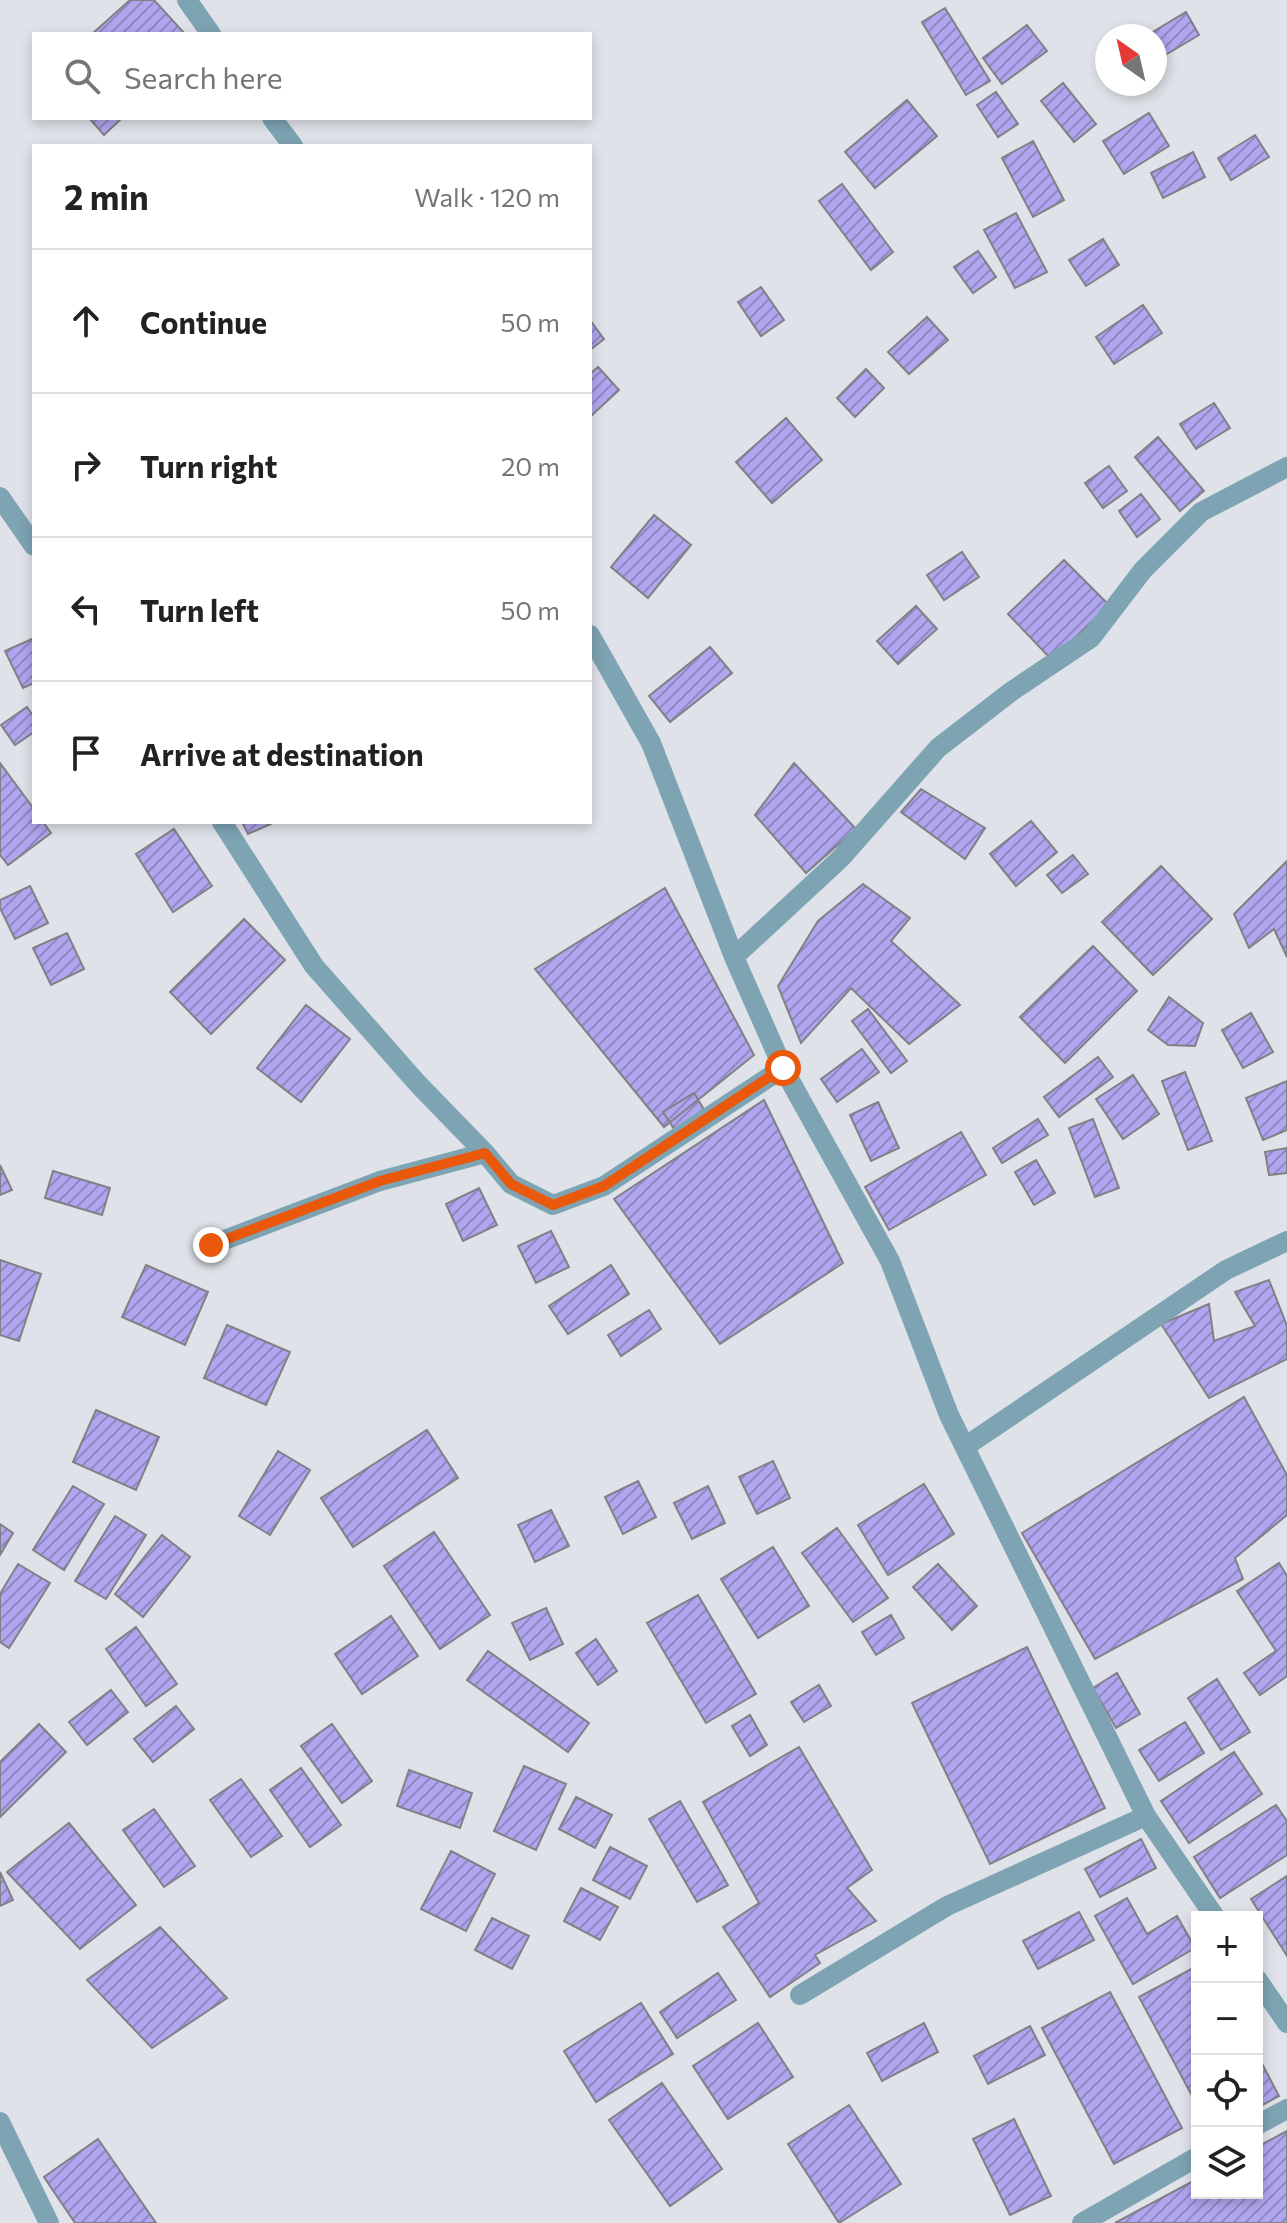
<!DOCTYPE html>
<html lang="en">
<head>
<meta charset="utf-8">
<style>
	body { margin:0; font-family:Commissioner,sans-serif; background:#f6f6f6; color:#222 }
	.controls { position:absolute; right:24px; bottom:24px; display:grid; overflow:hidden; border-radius:0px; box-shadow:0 4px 12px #0003 }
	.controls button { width:72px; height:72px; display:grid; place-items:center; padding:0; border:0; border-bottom:2px solid #e0e0e0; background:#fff; color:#222; font:40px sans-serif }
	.compass { position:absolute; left:1095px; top:24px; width:72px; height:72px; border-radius:50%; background:#fff; box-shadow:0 4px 12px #0003; rotate:326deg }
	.stop { position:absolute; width:24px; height:24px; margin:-18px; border:6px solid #ea580c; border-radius:50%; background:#fff }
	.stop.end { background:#ea580c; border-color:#fff; box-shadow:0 2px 8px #0008 }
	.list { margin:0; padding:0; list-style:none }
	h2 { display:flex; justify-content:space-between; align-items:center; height:104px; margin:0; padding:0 32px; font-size:34px }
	h2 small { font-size:26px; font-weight:400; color:#767676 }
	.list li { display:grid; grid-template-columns:52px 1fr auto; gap:24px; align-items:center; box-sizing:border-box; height:144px; padding:0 32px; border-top:2px solid #e0e0e0 }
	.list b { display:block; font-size:30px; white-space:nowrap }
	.list em { font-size:26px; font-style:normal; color:#767676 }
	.icon { flex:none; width:44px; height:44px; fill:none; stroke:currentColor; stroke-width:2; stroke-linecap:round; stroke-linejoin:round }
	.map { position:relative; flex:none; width:1287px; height:2223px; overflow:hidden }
	.search { position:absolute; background:#fff; box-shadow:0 4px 12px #0003; left:32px; top:32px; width:560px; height:88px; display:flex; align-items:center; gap:20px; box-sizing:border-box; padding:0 28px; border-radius:0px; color:#767676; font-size:30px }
	.panel { position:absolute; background:#fff; box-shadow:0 4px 12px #0003; left:32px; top:144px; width:560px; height:680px; border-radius:0px }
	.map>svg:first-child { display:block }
</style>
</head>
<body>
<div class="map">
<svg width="1287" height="2223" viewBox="0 0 1287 2223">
	<defs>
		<pattern id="building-hatch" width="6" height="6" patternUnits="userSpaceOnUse" patternTransform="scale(2)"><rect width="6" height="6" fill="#b0a6ef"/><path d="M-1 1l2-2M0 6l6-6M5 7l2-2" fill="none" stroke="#9088c2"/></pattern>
	</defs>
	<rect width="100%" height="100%" fill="#dfe3e9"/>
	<path fill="url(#building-hatch)" stroke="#808086" stroke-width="2" d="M130 0H154L185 34H92Z
		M945 8 990 81 966 95 922 22Z
		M1186 12 1199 35 1162 57 1155 46V36L1148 35Z
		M1027 25 1047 51 1002 84 983 58Z
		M1063 83 1096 124 1074 142 1041 101Z
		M996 92 1018 124 998 137 977 105Z
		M907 100 937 136 875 188 845 152Z
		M1149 113 1169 146 1124 174 1103 141Z
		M89 118H122L104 135Z
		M1255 135 1269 157 1231 180 1218 158Z
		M1033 141 1064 200 1033 217 1002 158Z
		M1193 152 1205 177 1163 198 1151 173Z
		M842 184 893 252 871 270 819 201Z
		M1016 213 1047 272 1015 288 984 230Z
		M1103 239 1119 265 1086 286 1069 260Z
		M978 251 996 277 973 293 954 267Z
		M761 287 784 320 761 336 738 302Z
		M1143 305 1162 333 1114 364 1096 337Z
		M927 317 948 340 909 374 888 352Z
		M590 320 604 339 590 350Z
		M598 367 619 390 590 417V374Z
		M866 369 884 388 855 417 837 398Z
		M1214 403 1230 428 1196 449 1180 424Z
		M786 418 822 460 772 503 736 462Z
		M1158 437 1204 491 1180 511 1135 457Z
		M1109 466 1127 491 1103 508 1085 483Z
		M1141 494 1160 519 1137 537 1119 511Z
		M654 515 691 545 648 598 611 567Z
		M962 552 979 577 944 600 927 575Z
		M1064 560 1109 605 1052 660 1008 614Z
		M916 606 937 629 898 664 877 641Z
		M34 638V683L23 688 5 651Z
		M710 647 732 673 670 722 649 696Z
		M27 707 34 717V732L15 745 1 725Z
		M0 763 34 809V822H43L51 833 8 865 0 855Z
		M794 763 856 829 806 873 755 815Z
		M921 789 985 828 965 859 901 812Z
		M1031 821 1057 852 1016 886 990 854Z
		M242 822H275L248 834Z
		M174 829 212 886 173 912 136 854Z
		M1073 855 1088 874 1062 893 1047 875Z
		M1287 861V957L1274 929 1249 948 1234 914Z
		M1161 866 1212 919 1153 975 1102 922Z
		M863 884 910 918 891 941 960 1005 909 1044 851 988 801 1043 778 986 818 921Z
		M30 886 48 923 15 939 0 908V900Z
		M665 888 754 1055 664 1127 535 969Z
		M244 919 285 960 211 1034 170 992Z
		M67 933 84 969 51 985 33 948Z
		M1093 946 1137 991 1065 1063 1020 1017Z
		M1169 997 1203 1023 1195 1046 1168 1045 1148 1030Z
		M306 1005 350 1039 301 1102 257 1068Z
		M868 1009 907 1061 891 1073 852 1021Z
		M1251 1013 1273 1052 1243 1068 1222 1030Z
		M862 1049 879 1072 837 1102 821 1079Z
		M1098 1057 1113 1077 1059 1117 1044 1097Z
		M1185 1072 1212 1141 1188 1150 1162 1081Z
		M1133 1075 1159 1114 1123 1139 1096 1099Z
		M1287 1081V1130L1263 1140 1246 1098Z
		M694 1093 706 1113 676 1132 663 1112Z
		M764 1100 843 1263 720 1344 614 1199Z
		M878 1102 899 1148 871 1161 850 1115Z
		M1038 1119 1048 1135 1002 1163 993 1148Z
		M1093 1119 1119 1188 1095 1197 1069 1128Z
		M961 1132 986 1175 889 1230 865 1187Z
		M1287 1148V1173L1269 1175 1265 1152Z
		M1036 1160 1055 1193 1034 1205 1015 1172Z
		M0 1165 12 1190 0 1195Z
		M53 1171 110 1188 102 1215 45 1198Z
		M479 1188 497 1225 463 1241 446 1204Z
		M551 1231 569 1267 536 1283 518 1246Z
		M0 1260 41 1274 19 1341 0 1335Z
		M146 1265 208 1292 185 1345 122 1317Z
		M611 1265 629 1294 568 1334 549 1306Z
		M1269 1280 1287 1326V1359L1209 1398 1161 1324 1209 1304 1214 1341 1255 1326 1235 1292Z
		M649 1310 661 1329 621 1356 608 1335Z
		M227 1325 290 1352 266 1405 204 1378Z
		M1244 1397 1287 1475V1515L1235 1558 1243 1579 1095 1659 1022 1533Z
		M96 1410 159 1437 136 1490 73 1462Z
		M427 1430 458 1478 353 1547 321 1498Z
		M278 1451 310 1470 270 1535 239 1516Z
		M773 1461 790 1498 757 1514 739 1477Z
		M638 1481 656 1517 623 1534 605 1497Z
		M924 1484 954 1534 888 1575 858 1525Z
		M73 1486 104 1504 64 1570 33 1550Z
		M708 1486 725 1523 692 1539 674 1503Z
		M551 1510 569 1546 535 1562 518 1525Z
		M115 1516 146 1535 106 1599 75 1581Z
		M0 1524 13 1533 0 1555Z
		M837 1528 888 1598 853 1622 802 1553Z
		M434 1532 490 1615 440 1649 384 1566Z
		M162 1535 190 1557 143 1617 115 1594Z
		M773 1547 809 1606 758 1638 721 1579Z
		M1279 1563 1287 1576V1676L1260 1695 1244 1673 1276 1651 1237 1591Z
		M18 1564 50 1583 9 1648 0 1642V1594Z
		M938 1564 977 1606 952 1630 913 1587Z
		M698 1595 756 1694 706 1723 647 1623Z
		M546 1608 563 1644 530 1660 512 1623Z
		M891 1615 904 1638 876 1655 862 1632Z
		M391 1616 418 1656 362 1694 335 1654Z
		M136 1627 177 1684 146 1706 106 1649Z
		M596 1639 617 1671 598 1685 576 1653Z
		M1027 1647 1105 1808 990 1864 912 1703Z
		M488 1651 589 1723 568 1752 467 1680Z
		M1117 1673 1140 1714 1116 1728 1093 1688Z
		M1217 1679 1250 1732 1221 1750 1188 1698Z
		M819 1685 831 1706 804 1722 791 1702Z
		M111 1690 128 1712 87 1745 69 1722Z
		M176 1706 194 1729 153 1762 134 1739Z
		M750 1715 767 1745 750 1756 732 1726Z
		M1185 1722 1204 1753 1159 1781 1139 1750Z
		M39 1724 66 1752 0 1817V1762Z
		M332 1724 372 1781 342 1803 301 1746Z
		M799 1747 872 1870 847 1888 876 1921 815 1955 820 1963 770 1997 723 1927 759 1903 703 1802Z
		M1234 1752 1262 1794 1189 1843 1161 1801Z
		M524 1766 566 1784 536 1850 494 1831Z
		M301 1768 341 1825 310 1847 270 1790Z
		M409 1770 472 1793 460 1828 397 1806Z
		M241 1779 282 1836 251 1857 210 1800Z
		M576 1797 612 1815 595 1848 559 1829Z
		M680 1801 728 1885 697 1902 649 1819Z
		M1276 1805 1287 1821V1855L1220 1898 1194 1857Z
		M154 1809 195 1866 164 1887 123 1830Z
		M69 1823 136 1905 80 1949 7 1872Z
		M1141 1839 1156 1868 1100 1897 1085 1869Z
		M610 1847 647 1866 630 1899 593 1880Z
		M451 1851 495 1874 466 1931 421 1909Z
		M0 1872 13 1900 0 1906Z
		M1287 1876V1956L1251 1899Z
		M581 1888 618 1907 600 1940 564 1921Z
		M1127 1898 1147 1934 1177 1916 1195 1948 1133 1984 1095 1916Z
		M1079 1912 1094 1940 1038 1969 1023 1941Z
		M492 1918 529 1936 512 1969 475 1950Z
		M160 1927 227 1998 152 2048 87 1980Z
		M1197 1966V2105L1139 1997Z
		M718 1973 736 2000 677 2038 660 2012Z
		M1110 1992 1182 2128 1114 2164 1042 2028Z
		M641 2003 673 2054 596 2102 564 2051Z
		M758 2023 793 2077 728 2119 693 2066Z
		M924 2023 938 2052 882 2081 867 2053Z
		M1030 2026 1045 2055 988 2084 974 2056Z
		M1257 2054 1279 2096 1257 2108Z
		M662 2083 722 2169 670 2206 609 2120Z
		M849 2105 901 2184 839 2223 788 2144Z
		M1014 2119 1051 2196 1010 2215 973 2139Z
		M1287 2131V2223H1115L1197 2179V2193H1257V2147Z
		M98 2139 156 2223H75L44 2177Z"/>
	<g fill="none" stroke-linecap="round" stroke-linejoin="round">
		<path stroke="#7ea3b3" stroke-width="20" d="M187 0 211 34
			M272 118 293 146
			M0 497 34 546
			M590 635 651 743 734 957 783 1068 890 1261 949 1415 1146 1816 1215 1917
			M222 822 314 966 418 1084 485 1153 511 1184 553 1205 604 1186 783 1068
			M734 957 841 858 938 748 1012 691 1091 638 1143 570 1201 512 1287 467
			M211 1245 380 1181 485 1153
			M966 1446 1226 1270 1287 1241
			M1257 1979 1287 2023
			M800 1995 947 1906 1146 1816
			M0 2122 49 2223
			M1257 2125 1287 2109
			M1082 2223 1197 2157"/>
	</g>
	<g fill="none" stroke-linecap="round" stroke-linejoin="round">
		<path stroke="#ea580c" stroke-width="10" d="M211 1245 380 1181 485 1153 511 1184 553 1205 604 1186 783 1068"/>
	</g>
</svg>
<div class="controls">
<button>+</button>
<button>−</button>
<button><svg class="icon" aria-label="locate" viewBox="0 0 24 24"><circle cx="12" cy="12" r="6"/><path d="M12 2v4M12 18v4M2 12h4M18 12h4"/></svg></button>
<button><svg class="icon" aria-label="layers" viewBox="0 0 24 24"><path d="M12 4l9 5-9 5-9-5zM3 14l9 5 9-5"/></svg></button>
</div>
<svg class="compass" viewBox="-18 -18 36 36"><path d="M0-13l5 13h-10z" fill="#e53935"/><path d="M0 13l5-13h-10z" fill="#767676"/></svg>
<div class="stop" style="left:783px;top:1068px"></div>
<div class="stop end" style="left:211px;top:1245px"></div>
<div class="search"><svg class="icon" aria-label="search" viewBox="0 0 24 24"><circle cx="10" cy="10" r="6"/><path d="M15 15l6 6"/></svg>Search here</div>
<section class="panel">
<h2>2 min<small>Walk · 120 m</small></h2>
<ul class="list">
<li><svg class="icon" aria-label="ahead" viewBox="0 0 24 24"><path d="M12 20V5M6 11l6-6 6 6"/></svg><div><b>Continue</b></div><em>50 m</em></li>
<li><svg class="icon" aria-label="right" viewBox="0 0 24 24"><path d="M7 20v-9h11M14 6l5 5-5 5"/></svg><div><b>Turn right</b></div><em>20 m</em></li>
<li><svg class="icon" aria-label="left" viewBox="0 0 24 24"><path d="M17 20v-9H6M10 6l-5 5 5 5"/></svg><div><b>Turn left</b></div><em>50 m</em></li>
<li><svg class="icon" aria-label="arrive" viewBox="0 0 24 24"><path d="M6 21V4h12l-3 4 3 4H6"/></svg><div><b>Arrive at destination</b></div></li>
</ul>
</section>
</div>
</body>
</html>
